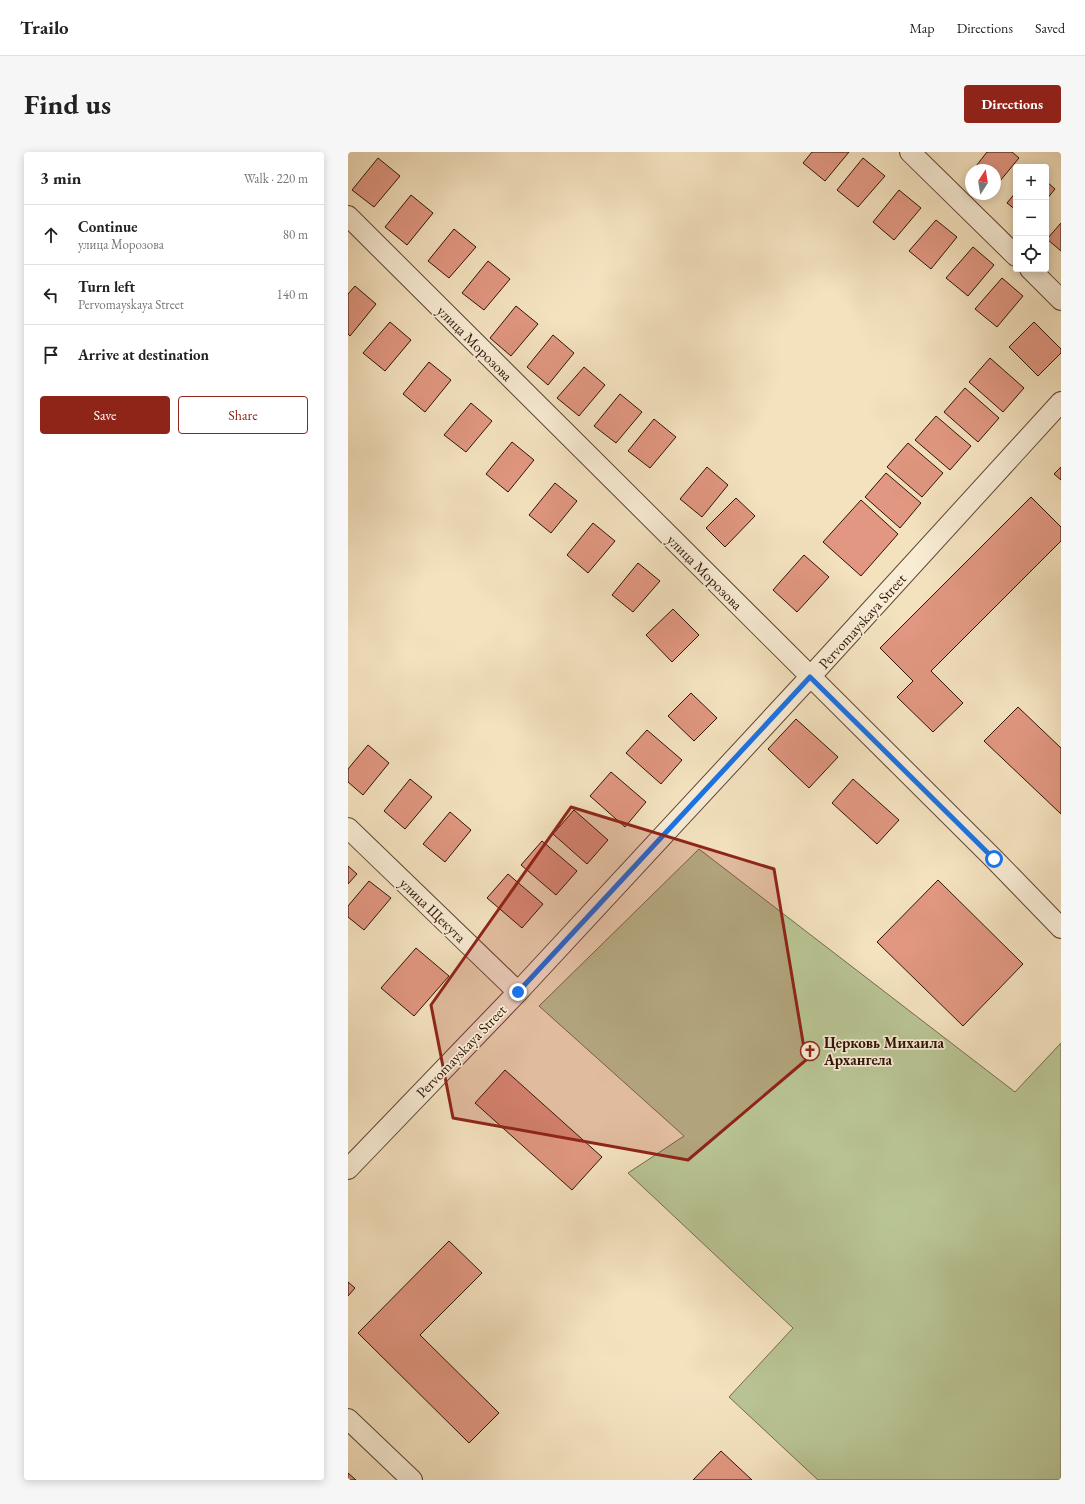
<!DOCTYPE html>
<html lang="en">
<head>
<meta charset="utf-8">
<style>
	body { margin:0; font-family:"EB Garamond",serif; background:#f6f6f6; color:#222 }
	.controls { position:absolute; right:12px; top:12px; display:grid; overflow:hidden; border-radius:4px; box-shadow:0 2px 10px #0003 }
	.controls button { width:36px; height:36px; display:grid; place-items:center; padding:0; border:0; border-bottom:1px solid #e0e0e0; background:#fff; color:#222; font:20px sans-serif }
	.compass { position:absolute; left:617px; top:12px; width:36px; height:36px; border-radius:50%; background:#fff; box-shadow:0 2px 10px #0003; rotate:12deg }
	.stop { position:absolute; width:12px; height:12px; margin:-9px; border:3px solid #1a73e8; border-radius:50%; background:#fff }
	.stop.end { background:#1a73e8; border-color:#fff; box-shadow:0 1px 4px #0008 }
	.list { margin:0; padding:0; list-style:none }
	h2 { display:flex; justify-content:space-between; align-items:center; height:52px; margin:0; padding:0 16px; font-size:17px }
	h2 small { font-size:13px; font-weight:400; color:#767676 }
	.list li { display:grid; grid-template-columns:26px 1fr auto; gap:12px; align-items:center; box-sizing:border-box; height:60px; padding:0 16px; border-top:1px solid #e0e0e0 }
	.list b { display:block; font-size:15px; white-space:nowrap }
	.list p { margin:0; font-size:13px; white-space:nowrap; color:#767676 }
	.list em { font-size:13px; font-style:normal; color:#767676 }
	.actions { display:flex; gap:8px; padding:12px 16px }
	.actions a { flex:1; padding:9px 0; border:1px solid #8f2418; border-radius:4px; text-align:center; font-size:14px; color:#8f2418 }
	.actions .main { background:#8f2418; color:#fff }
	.icon { flex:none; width:22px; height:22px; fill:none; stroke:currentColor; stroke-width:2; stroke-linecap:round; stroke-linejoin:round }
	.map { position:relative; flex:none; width:713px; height:1328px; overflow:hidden; border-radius:4px }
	header { display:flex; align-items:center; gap:24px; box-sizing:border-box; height:56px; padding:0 20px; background:#fff; border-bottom:1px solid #e0e0e0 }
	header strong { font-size:19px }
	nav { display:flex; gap:22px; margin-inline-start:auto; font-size:14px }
	.intro { display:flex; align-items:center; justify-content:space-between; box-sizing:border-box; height:96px; padding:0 24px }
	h1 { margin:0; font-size:28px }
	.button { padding:10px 18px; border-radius:4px; background:#8f2418; color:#fff; font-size:14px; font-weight:700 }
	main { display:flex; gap:24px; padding:0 24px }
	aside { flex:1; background:#fff; border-radius:4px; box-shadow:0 2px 10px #0003 }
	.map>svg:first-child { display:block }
</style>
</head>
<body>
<header>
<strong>Trailo</strong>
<nav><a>Map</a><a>Directions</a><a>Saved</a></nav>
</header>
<div class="intro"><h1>Find us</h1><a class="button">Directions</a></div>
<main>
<aside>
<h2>3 min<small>Walk · 220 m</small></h2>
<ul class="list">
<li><svg class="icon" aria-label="ahead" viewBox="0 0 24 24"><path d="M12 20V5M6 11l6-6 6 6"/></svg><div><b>Continue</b><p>улица Морозова</p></div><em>80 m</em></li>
<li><svg class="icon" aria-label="left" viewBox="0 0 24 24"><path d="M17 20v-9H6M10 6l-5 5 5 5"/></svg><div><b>Turn left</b><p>Pervomayskaya Street</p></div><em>140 m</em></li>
<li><svg class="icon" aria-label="arrive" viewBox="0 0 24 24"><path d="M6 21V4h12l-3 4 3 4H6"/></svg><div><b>Arrive at destination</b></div></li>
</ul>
<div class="actions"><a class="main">Save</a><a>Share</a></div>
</aside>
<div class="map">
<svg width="713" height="1328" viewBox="0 0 713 1328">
	<rect width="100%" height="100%" fill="#f4e2bf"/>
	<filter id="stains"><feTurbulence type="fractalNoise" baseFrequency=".005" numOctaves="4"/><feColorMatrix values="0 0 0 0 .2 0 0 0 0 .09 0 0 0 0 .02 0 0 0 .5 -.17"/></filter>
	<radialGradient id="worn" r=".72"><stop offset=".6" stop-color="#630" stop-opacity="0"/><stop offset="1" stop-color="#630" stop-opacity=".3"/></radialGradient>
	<path fill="#b9c494" stroke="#746b4c" d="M351 697 667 940 713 891V1328H470L381 1245 445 1176 280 1021 336 984 191 854Z"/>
	<path fill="#e19781" stroke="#2e1205" d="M464 0H501L477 29 455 11Z
		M639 0H664L671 6 647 35V18H625Z
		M30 6 52 24 26 55 4 38Z
		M515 6 537 24 510 55 489 38Z
		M698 29 707 37 698 48Z
		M551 38 573 56 546 88 525 70Z
		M668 40V58L659 51Z
		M63 43 85 61 59 93 37 75Z
		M588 68 609 85 583 117 561 99Z
		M713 71V99L699 87Z
		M106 77 128 95 101 126 80 109Z
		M625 95 646 113 620 144 598 126Z
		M140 109 162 127 136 158 114 141Z
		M654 126 675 144 649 175 627 157Z
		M7 134 28 152 2 184 0 182V142Z
		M168 154 190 172 163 204 142 186Z
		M42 170 63 188 37 219 15 201Z
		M686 170 713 197V201L690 224 661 195Z
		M205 183 226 201 200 233 179 215Z
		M642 206 676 236 655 260 621 230Z
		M81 210 103 228 77 260 55 242Z
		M236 215 257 233 231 264 209 246Z
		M617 236 651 266 630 290 596 260Z
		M272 242 294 260 268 291 246 274Z
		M123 251 144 269 118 300 96 283Z
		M588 264 623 294 602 318 567 288Z
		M306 267 328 285 302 316 280 299Z
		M164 290 186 308 160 340 138 322Z
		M560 291 595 321 574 345 539 315Z
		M359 315 380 333 354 365 332 347Z
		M713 315V328L706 322Z
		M538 321 573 351 552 376 517 345Z
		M207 331 229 349 203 381 181 363Z
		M683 345 713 375V389L583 519 615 551 585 580 549 545 565 529 532 496Z
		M388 346 407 364 377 395 358 376Z
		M513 348 550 382 513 424 475 390Z
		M245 371 267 389 240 421 219 403Z
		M456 403 481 425 449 460 425 438Z
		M290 411 312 429 285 460 264 443Z
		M325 457 351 483 324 510 298 483Z
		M343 541 369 566 346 589 320 564Z
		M670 555 713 596V662L636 589Z
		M448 567 490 605 461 636 420 597Z
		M299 578 334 608 313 632 278 601Z
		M20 593 41 611 15 643 0 630V617Z
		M263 620 298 650 277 675 242 644Z
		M62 627 84 645 57 677 36 659Z
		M505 627 551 668 529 692 484 651Z
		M226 658 260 688 239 712 205 682Z
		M102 660 123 678 97 710 75 692Z
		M194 689 229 719 208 743 173 713Z
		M0 714 9 722 0 732Z
		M160 722 195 752 174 776 139 746Z
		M590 728 675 812 615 874 529 790Z
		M21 729 43 746 16 778 0 765V754Z
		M68 796 101 824 66 864 33 836Z
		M157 918 254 1005 224 1038 127 951Z
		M101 1089 134 1121 72 1183 151 1261 121 1291 10 1181Z
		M0 1130 7 1136 0 1144Z
		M373 1299 404 1328H345Z
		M0 1321 8 1328H0Z"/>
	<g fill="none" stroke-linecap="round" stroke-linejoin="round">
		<defs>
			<path id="minor" d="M562 0 668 104
				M0 64 646 707 713 776
				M682 117 713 148
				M0 676 170 840
				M0 1017 170 840 462 525 713 250
				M0 1267 64 1328"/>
		</defs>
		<use href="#minor" stroke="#604634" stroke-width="22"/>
		<use href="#minor" stroke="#f8ecd5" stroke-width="20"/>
	</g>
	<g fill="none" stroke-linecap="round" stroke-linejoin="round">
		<path stroke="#1a73e8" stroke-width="5" d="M170 840 462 525 646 707"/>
	</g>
	<path fill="#8f2418" fill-opacity="0.2" stroke="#8f2418" stroke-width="3" stroke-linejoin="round" d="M223 655 426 717 458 908 340 1008 105 966 83 853Z"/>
	<defs>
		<symbol id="church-ring" viewBox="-11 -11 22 22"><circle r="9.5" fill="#f8ecd5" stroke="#8f2418" stroke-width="1.5"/><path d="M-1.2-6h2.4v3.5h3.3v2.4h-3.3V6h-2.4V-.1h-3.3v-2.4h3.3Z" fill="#8f2418"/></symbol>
	</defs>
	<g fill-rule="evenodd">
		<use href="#church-ring" x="451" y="888" width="22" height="22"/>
	</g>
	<g text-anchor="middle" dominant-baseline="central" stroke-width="3.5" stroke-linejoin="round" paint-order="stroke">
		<g font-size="15" fill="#2e1205" stroke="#f8ecd5">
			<text transform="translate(127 191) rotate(45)">улица Морозова</text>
			<text transform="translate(357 420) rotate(45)">улица Морозова</text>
			<text transform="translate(514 469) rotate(-48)">Pervomayskaya Street</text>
			<text transform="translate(85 758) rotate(44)">улица Щекута</text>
			<text transform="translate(113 899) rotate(-46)">Pervomayskaya Street</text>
		</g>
		<g font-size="15" font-weight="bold" fill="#2e1205" stroke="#f8ecd5" text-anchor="start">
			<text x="476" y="890">Церковь Михаила<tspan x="476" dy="17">Архангела</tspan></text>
		</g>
	</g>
	<rect width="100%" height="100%" filter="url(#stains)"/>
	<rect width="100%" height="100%" fill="url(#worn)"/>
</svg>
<div class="controls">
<button>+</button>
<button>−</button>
<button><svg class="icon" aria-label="locate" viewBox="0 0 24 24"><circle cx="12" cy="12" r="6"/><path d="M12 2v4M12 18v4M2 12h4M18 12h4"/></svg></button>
</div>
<svg class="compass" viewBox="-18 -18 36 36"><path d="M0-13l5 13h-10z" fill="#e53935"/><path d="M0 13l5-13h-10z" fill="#767676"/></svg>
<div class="stop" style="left:646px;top:707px"></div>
<div class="stop end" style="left:170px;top:840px"></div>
</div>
</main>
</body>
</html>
